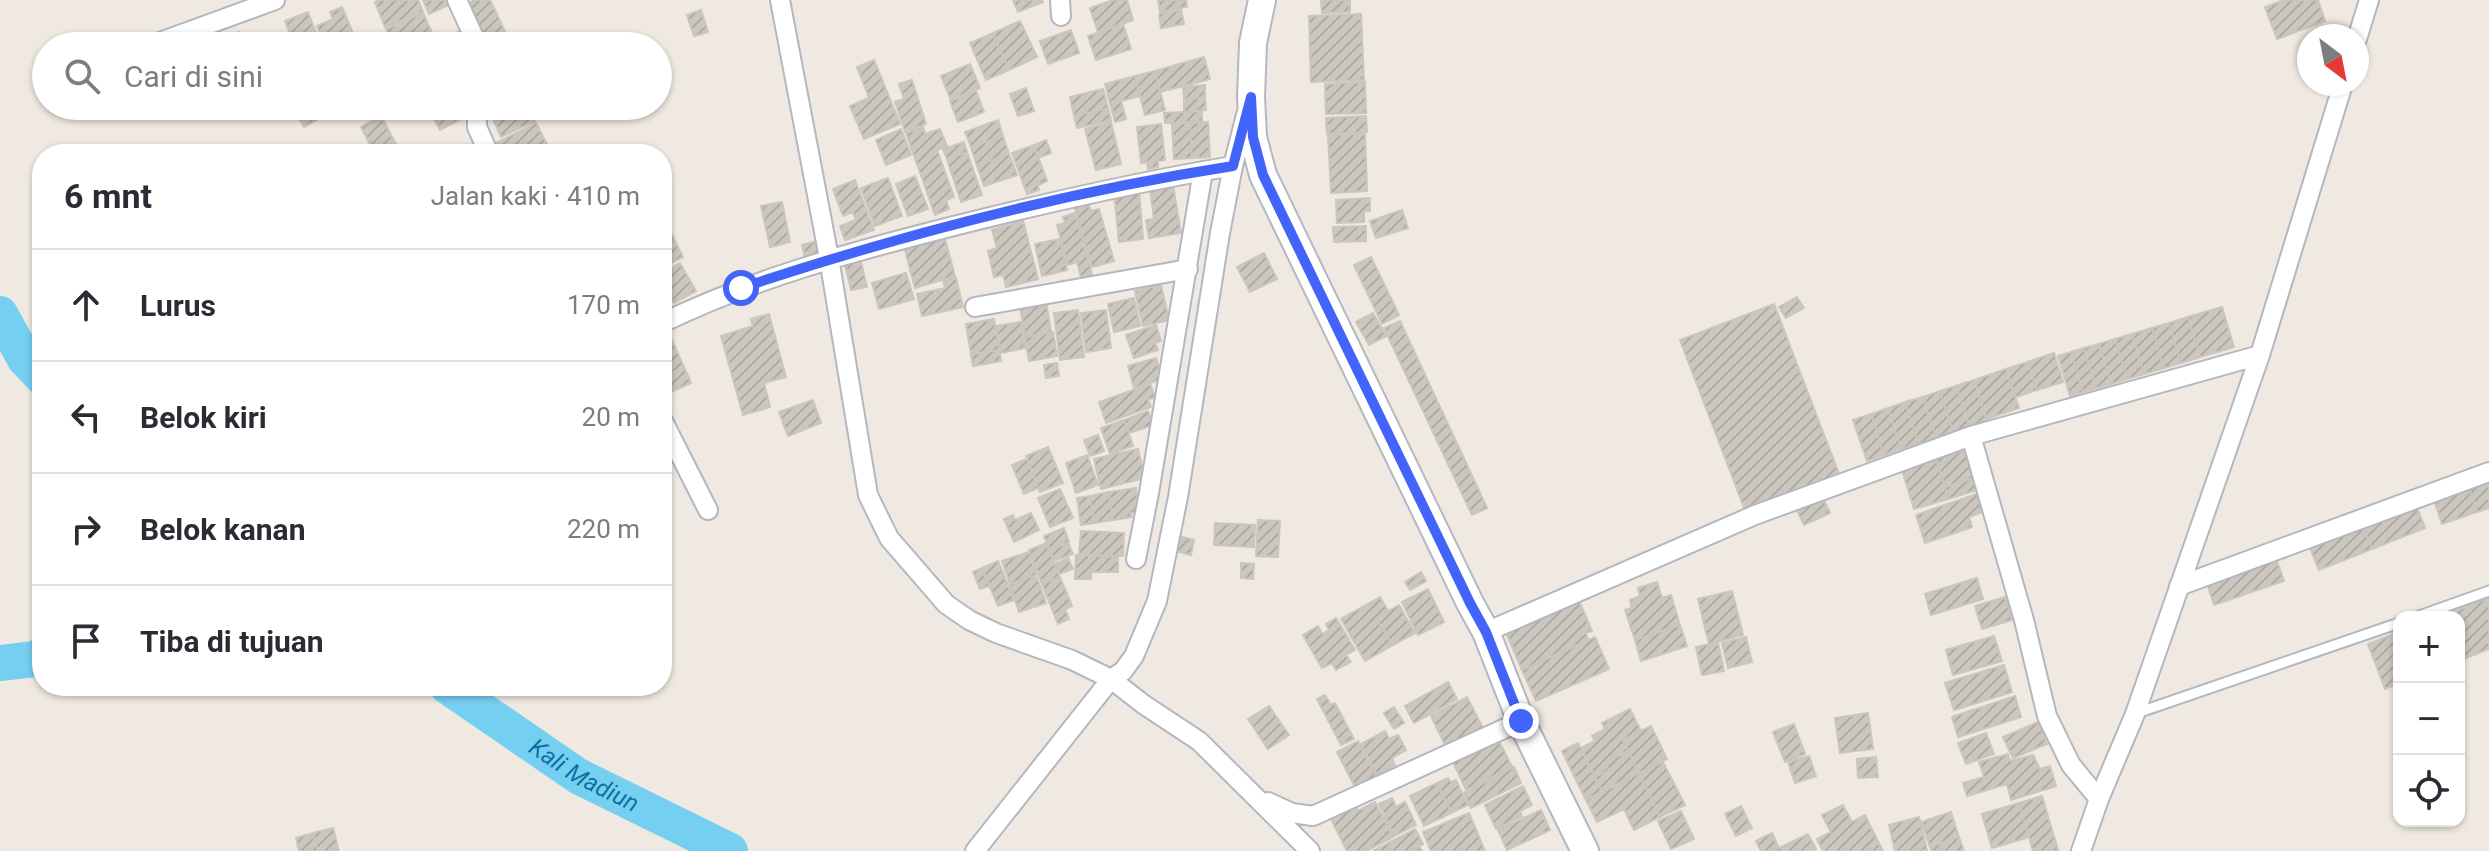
<!DOCTYPE html>
<html lang="id">
<head>
<meta charset="utf-8">
<style>
	body { margin:0; font-family:Roboto,sans-serif; background:#f7f7f7; color:#2b2b33 }
	.controls { position:absolute; right:24px; bottom:24px; display:grid; overflow:hidden; border-radius:16px; box-shadow:0 2px 6px #0004 }
	.controls button { width:72px; height:72px; display:grid; place-items:center; padding:0; border:0; border-bottom:2px solid #e1e1e2; background:#fff; color:#2b2b33; font:40px sans-serif }
	.compass { position:absolute; left:2297px; top:24px; width:72px; height:72px; border-radius:50%; background:#fff; box-shadow:0 2px 6px #0004; rotate:148deg }
	.stop { position:absolute; width:24px; height:24px; margin:-18px; border:6px solid #4264fb; border-radius:50%; background:#fff }
	.stop.end { background:#4264fb; border-color:#fff; box-shadow:0 2px 8px #0008 }
	.list { margin:0; padding:0; list-style:none }
	h2 { display:flex; justify-content:space-between; align-items:center; height:104px; margin:0; padding:0 32px; font-size:34px }
	h2 small { font-size:26px; font-weight:400; color:#7c7c81 }
	.list li { display:grid; grid-template-columns:52px 1fr auto; gap:24px; align-items:center; box-sizing:border-box; height:112px; padding:0 32px; border-top:2px solid #e1e1e2 }
	.list b { display:block; font-size:30px; white-space:nowrap }
	.list em { font-size:26px; font-style:normal; color:#7c7c81 }
	.icon { flex:none; width:44px; height:44px; fill:none; stroke:currentColor; stroke-width:2; stroke-linecap:round; stroke-linejoin:round }
	.map { position:relative; flex:none; width:2489px; height:851px; overflow:hidden }
	.search { position:absolute; background:#fff; box-shadow:0 2px 6px #0004; left:32px; top:32px; width:640px; height:88px; display:flex; align-items:center; gap:20px; box-sizing:border-box; padding:0 28px; border-radius:44px; color:#7c7c81; font-size:30px }
	.panel { position:absolute; background:#fff; box-shadow:0 2px 6px #0004; left:32px; top:144px; width:640px; height:552px; border-radius:32px }
	.map>svg:first-child { display:block }
</style>
</head>
<body>
<div class="map">
<svg width="2489" height="851" viewBox="0 0 2489 851">
	<defs>
		<pattern id="building-hatch" width="6" height="6" patternUnits="userSpaceOnUse" patternTransform="scale(2)"><rect width="6" height="6" fill="#cbc7bf"/><path d="M-1 1l2-2M0 6l6-6M5 7l2-2" fill="none" stroke="#afaba4"/></pattern>
	</defs>
	<rect width="100%" height="100%" fill="#efe9e1"/>
	<g fill="none" stroke-linecap="round" stroke-linejoin="round">
		<g stroke="#75cff0" stroke-width="36">
			<path d="M0 314 25 359 42 377"/>
			<path d="M0 663 35 659 42 655"/>
			<path id="s1" d="M447 686 578 776 730 851"/>
		</g>
	</g>
	<path fill="url(#building-hatch)" stroke="#cbc5ba" stroke-width="2" d="M380 0H418L423 12 385 27 375 2Z
		M423 0H452L453 3 429 14Z
		M475 0H490L512 46H482L463 6Z
		M1013 0H1042L1043 2 1018 12Z
		M1113 0H1127L1133 20 1098 32 1090 8Z
		M1158 0H1186L1187 7 1160 12Z
		M1321 0H1350V12L1322 13Z
		M2284 0H2318L2325 21 2277 39 2265 7Z
		M342 7 357 43 349 46H325L317 26 333 19 330 12Z
		M701 10 708 32 694 36 687 15Z
		M1181 10 1184 24 1161 28 1159 14Z
		M308 12 321 46H295L285 21Z
		M423 13 433 35 406 46H393L386 29Z
		M1361 14 1364 80 1311 82 1309 16Z
		M1020 21 1037 57 1009 70 993 33Z
		M1123 24 1131 49 1096 60 1088 36Z
		M464 29 472 46H441L439 41Z
		M1071 30 1079 53 1048 64 1040 41Z
		M239 32 245 46H222L220 41Z
		M993 33 1009 70 986 80 970 43Z
		M1204 57 1210 79 1160 92 1155 71Z
		M874 60 900 124 864 139 850 106 869 98 857 67Z
		M970 64 980 88 951 100 941 76Z
		M1155 71 1165 110 1145 115 1135 76Z
		M1135 76 1140 96 1121 101 1126 119 1115 122 1105 84Z
		M912 80 926 124 905 132 895 102 904 99 899 84Z
		M1365 82 1366 113 1326 114 1325 84Z
		M1205 85V97L1184 99 1183 87Z
		M1026 88 1034 111 1018 116 1010 94Z
		M1103 89 1108 108 1074 116 1070 97Z
		M976 91 984 112 958 122 950 101Z
		M1205 97 1206 110 1184 112V99Z
		M292 106H336L337 109 304 127Z
		M427 106H459L465 117 440 130Z
		M486 106H519L493 119Z
		M519 106H527L535 121 501 137 493 119Z
		M1108 108 1111 120 1077 128 1074 116Z
		M1202 111V121L1165 123 1164 113Z
		M381 116 396 144 375 154 361 127Z
		M1366 116 1367 132 1327 134 1326 118Z
		M998 120 1003 136 971 147 965 132Z
		M1111 122 1121 164 1096 170 1085 129Z
		M1208 122 1210 157 1192 158 1190 123Z
		M536 123 552 154H499L494 144Z
		M1190 123 1192 158 1174 159 1172 124Z
		M1161 124 1165 160 1158 161V167L1148 169 1147 162 1141 163 1137 127Z
		M923 127 925 134 940 129 947 146 937 150 954 197 946 200 949 209 935 215 906 133Z
		M901 129 911 155 886 165 876 140Z
		M1365 134 1367 191 1331 193 1328 135Z
		M1003 136 1009 154 977 166 971 147Z
		M1046 140 1051 153 1038 158 1034 145Z
		M964 142 967 152 947 159 943 149Z
		M1034 145 1047 181 1038 185 1039 190 1027 194 1012 153Z
		M967 152 982 195 961 202 947 159Z
		M1009 154 1017 175 984 186 977 166Z
		M915 176 928 209 908 216 896 184Z
		M888 178 902 216 875 226 861 188Z
		M855 180 874 230 845 240 840 226 856 220 853 212 843 216 833 189Z
		M1173 185 1181 233 1149 238 1146 220 1154 219 1150 189Z
		M1139 190 1143 239 1119 242 1114 193Z
		M1370 198V211H1364V222L1337 223 1336 200Z
		M1087 201 1091 211 1099 209 1114 261 1092 267 1074 205Z
		M782 202 790 242 770 247 761 206Z
		M1402 210 1408 228 1376 238 1370 221Z
		M1021 213 1038 279 1006 287 1003 275 994 277 988 251 997 248 992 230 1013 224 1011 215Z
		M1075 213 1093 278 1082 281 1077 262 1068 265 1057 225 1065 223 1063 217Z
		M1366 226V241L1334 242 1333 227Z
		M668 227 683 257 665 266 662 259V230Z
		M943 232 955 276 915 288 903 243Z
		M1060 239 1067 270 1042 276 1035 244Z
		M818 241 822 258 806 262 802 245Z
		M859 253 867 287 851 290 843 257Z
		M1264 253 1277 279 1250 292 1237 267Z
		M1371 257 1399 315 1382 324 1354 265Z
		M680 263 696 291 674 303 662 282V274Z
		M906 273 914 299 879 309 872 283Z
		M956 278 963 307 922 316 917 294 945 288 943 280Z
		M1161 285 1169 320 1143 326 1135 291Z
		M1797 297 1804 308 1786 318 1779 307Z
		M1134 298 1140 326 1114 332 1108 304Z
		M1046 301 1051 332 1025 337 1020 306Z
		M1774 304 1839 474 1745 510 1680 340Z
		M2222 307 2234 347 2200 357 2188 317Z
		M1078 310 1084 357 1060 360 1054 313Z
		M1106 310 1111 348 1086 352 1081 313Z
		M1373 313 1386 336 1369 345 1356 322Z
		M769 314 786 377 764 383 770 407 743 415 721 336 753 326 751 319Z
		M2188 317 2200 357 2181 363 2169 323Z
		M994 319 999 350 971 354 966 324Z
		M1400 321 1487 508 1472 515 1384 328Z
		M1021 322 1025 348 1001 353 996 326Z
		M2169 323 2181 363 2164 368 2152 328Z
		M1156 325 1161 341 1155 343 1158 350 1134 358 1126 335Z
		M2152 328 2164 368 2144 374 2132 334Z
		M1053 332 1057 356 1029 361 1025 337Z
		M669 334 684 367 662 377V337Z
		M2132 334 2144 374 2127 379 2115 339Z
		M2115 339 2127 379 2111 384 2099 344Z
		M2099 344 2111 384 2096 388 2084 348Z
		M2084 348 2096 388 2083 392 2071 352Z
		M999 350 1001 361 973 366 971 354Z
		M2071 352 2083 392 2070 396 2058 356Z
		M2054 353 2063 382 2037 390 2028 362Z
		M1156 358 1162 379 1134 388 1128 366Z
		M2028 362 2037 390 2016 397 2006 369Z
		M1057 363 1059 376 1046 378 1044 365Z
		M684 367 691 383 662 396V377Z
		M2006 369 2019 408 1987 419 1974 380Z
		M1974 380 1987 421 1970 427 1956 386Z
		M1150 384 1155 397 1148 400 1151 407 1106 423 1099 402Z
		M1956 386 1970 427 1953 432 1940 391Z
		M1940 391 1953 432 1936 438 1923 397Z
		M1923 397 1936 438 1919 444 1905 402Z
		M813 400 821 423 788 436 779 412Z
		M1905 402 1919 444 1901 449 1888 408Z
		M1888 408 1901 449 1884 455 1871 414Z
		M1148 411 1153 425 1129 433 1124 420Z
		M1871 414 1884 455 1867 461 1853 420Z
		M1124 420 1133 446 1110 454 1101 428Z
		M1098 435 1104 451 1090 456 1084 440Z
		M1048 447 1063 483 1040 492 1026 456Z
		M1138 449 1145 478 1101 489 1094 459Z
		M1965 450 1974 478 1945 487 1936 459Z
		M1087 455 1098 485 1076 493 1066 463Z
		M1027 459 1038 488 1024 494 1012 465Z
		M1936 459 1948 499 1914 509 1902 470Z
		M2489 477V508L2477 512 2468 485Z
		M1974 478 1977 490 1948 499 1945 487Z
		M2468 485 2477 512 2442 524 2433 497Z
		M1136 488 1139 512 1131 513 1132 517 1113 520 1109 492Z
		M1060 489 1073 518 1050 527 1038 498Z
		M1109 492 1113 520 1094 523 1090 496Z
		M1979 493 1985 511 1969 517 1972 527 1925 543 1916 515Z
		M1090 496 1094 523 1081 525 1077 498Z
		M1822 496 1830 513 1804 525 1796 508Z
		M2415 503 2425 528 2372 549 2362 524Z
		M1031 513 1039 530 1014 542 1004 519 1013 515 1015 520Z
		M1258 520 1280 521 1278 557 1256 556Z
		M1215 523 1255 525 1254 547 1214 545Z
		M2362 524 2372 549 2319 570 2309 545Z
		M1064 528 1069 542 1050 550 1044 536Z
		M1081 531 1124 533 1123 556 1079 554Z
		M1174 535 1194 540 1191 555 1175 551Z
		M1046 543 1060 577 1042 584 1029 550Z
		M1068 543 1073 554 1054 561 1050 550Z
		M1029 552 1036 575 1010 584 1002 561Z
		M1076 555 1118 557V572H1091V579H1075Z
		M2275 556 2284 581 2214 605 2206 580Z
		M1068 558 1073 569 1059 574 1055 564Z
		M998 561 1014 600 998 606 982 568Z
		M1241 563 1254 564 1253 579 1241 578Z
		M982 568 989 586 980 589 973 572Z
		M1421 572 1426 581 1410 590 1405 582Z
		M1036 575 1046 603 1019 612 1010 584Z
		M1060 577 1072 606 1065 609 1069 619 1058 624 1042 584Z
		M1977 578 1983 599 1931 615 1925 594Z
		M1657 582 1662 598 1671 595 1680 625 1635 640 1625 610 1632 608 1630 600 1640 596 1638 588Z
		M1428 589 1444 622 1418 635 1402 602Z
		M1732 591 1743 635 1709 644 1698 599Z
		M1577 596 1592 631 1586 633 1588 640 1522 670 1504 628Z
		M1380 597 1388 611 1376 618 1393 645 1365 661 1341 619Z
		M2005 597 2012 620 1982 629 1975 606Z
		M2489 598V649L2459 661V617H2439Z
		M1399 605 1415 633 1393 645 1376 618Z
		M1336 618 1355 650 1346 655 1351 662 1336 670 1332 663 1322 668 1303 635 1318 626 1322 634 1329 630 1326 624Z
		M1680 625 1687 646 1641 661 1635 640Z
		M2399 632V683L2385 689 2368 644Z
		M1994 636 2002 661 1953 675 1946 650Z
		M1595 637 1609 669 1536 701 1522 670Z
		M1746 637 1752 662 1728 668 1722 643Z
		M1718 642 1724 671 1702 675 1696 647Z
		M2004 665 2012 692 1954 710 1945 683Z
		M1448 682 1457 699 1414 723 1405 706Z
		M1325 695 1331 705 1335 703 1354 739 1341 745 1317 699Z
		M2015 696 2021 717 1958 737 1952 717Z
		M1467 697 1483 728 1446 747 1431 716Z
		M1269 706 1289 735 1268 749 1248 719Z
		M1394 707 1404 723 1394 729 1384 713Z
		M1630 709 1641 731 1623 740 1628 751 1605 762 1609 770 1595 777 1581 748 1595 741 1592 736 1605 729 1602 723Z
		M1868 713 1873 749 1840 753 1835 718Z
		M2038 722 2047 744 2013 758 2003 737Z
		M1794 724 1805 754 1785 762 1773 732Z
		M1651 726 1667 759 1639 773 1623 740Z
		M1385 731 1389 739 1398 735 1406 750 1392 758 1395 765 1377 775 1361 744Z
		M1986 733 1994 754 1966 764 1958 743Z
		M1498 739 1512 767 1466 790 1453 762Z
		M1358 741 1377 778 1356 789 1337 752Z
		M1578 743 1591 770 1575 778 1562 751Z
		M1628 751 1639 773 1602 792 1595 777 1609 770 1605 762Z
		M2008 754 2010 761 2033 755 2040 769 2050 766 2056 786 2011 800 2007 784 1967 796 1963 783 1984 777 1979 762Z
		M1809 756 1816 776 1795 783 1788 762Z
		M1876 757 1878 777 1858 778 1857 759Z
		M1663 762 1685 805 1660 817 1639 773Z
		M1514 767 1521 783 1471 808 1464 793Z
		M1591 770 1602 792 1586 800 1575 778Z
		M1639 773 1660 817 1634 830 1624 809 1597 822 1586 800Z
		M1448 778 1451 782 1456 780 1468 805 1451 813 1437 783Z
		M1437 783 1451 813 1424 826 1410 796Z
		M1523 786 1532 805 1520 811 1522 816 1496 829 1485 805Z
		M2042 796 2058 850 2054 851H2033L2019 803Z
		M1392 798 1396 807 1405 802 1416 825 1394 836 1379 804Z
		M1375 802 1393 837 1366 851H1347L1330 817 1355 805 1358 811Z
		M2019 803 2029 837 1992 848 1982 814Z
		M1843 805 1852 822 1865 815 1883 851H1823L1817 839 1831 832 1822 815Z
		M1741 806 1752 828 1736 836 1725 814Z
		M1541 810 1550 830 1507 850 1498 830Z
		M1681 811 1694 839 1671 849 1658 821Z
		M1951 812 1959 837 1930 847 1922 822Z
		M1469 813 1485 851H1431L1423 832Z
		M1919 817 1927 850 1895 851 1889 825Z
		M333 828 339 851H318L313 833Z
		M1415 829 1423 844 1419 846 1422 851H1373Z
		M313 833 318 851H299L296 838Z
		M1772 833 1779 848 1808 834 1816 849 1811 851H1761L1756 841Z
		M1959 837 1964 851H1932L1930 847Z"/>
	<g fill="none" stroke-linecap="round" stroke-linejoin="round">
		<defs>
			<path id="service" d="M2416 617 2489 591
				M2137 713 2399 623"/>
			<path id="minor" d="M457 0 478 46
				M780 0 829 258 868 495 889 538 946 604 969 620 996 633 1072 660 1111 679 1143 704 1199 741 1310 851
				M1060 0 1061 16
				M2357 39 2369 0
				M149 46 275 0
				M477 106V127L489 154
				M975 307 1188 269
				M662 323C753 279 848 253 946 228 1041 204 1136 182 1233 166
				M662 419 708 510
				M1971 436 2260 355
				M1136 559 1149 493 1203 171
				M2179 586 2489 472
				M1486 632 1755 515 1971 436 2024 620 2047 716 2071 765 2099 799
				M1268 802 1292 813 1313 816 1521 721
				M975 851 1111 679 1123 671 1134 656 1157 601 1178 497 1220 233 1233 166 1246 115
				M2081 851 2099 799 2135 714 2260 355 2343 84"/>
			<path id="secondary" d="M1262 0 1253 43 1251 97 1253 137 1263 175 1470 603 1486 632 1521 721 1585 851"/>
		</defs>
		<use href="#service" stroke="#b4b7c1" stroke-width="13"/>
		<use href="#minor" stroke="#b4b7c1" stroke-width="22"/>
		<use href="#secondary" stroke="#b4b7c1" stroke-width="30"/>
		<use href="#service" stroke="#fff" stroke-width="9"/>
		<use href="#minor" stroke="#fff" stroke-width="18"/>
		<use href="#secondary" stroke="#fff" stroke-width="26"/>
	</g>
	<g fill="none" stroke-linecap="round" stroke-linejoin="round">
		<path stroke="#4264fb" stroke-width="10" d="M741 288C900 235 1066 192 1233 166L1251 97 1253 137 1263 175 1470 603 1486 632 1521 721"/>
	</g>
	<g text-anchor="middle" dominant-baseline="central" stroke-width="8" stroke-linejoin="round" paint-order="stroke">
		<g font-size="24" font-style="italic" fill="#0d6fa3" stroke="#fff">
			<text stroke="none"><textPath href="#s1" startOffset="164">Kali Madiun</textPath></text>
		</g>
	</g>
</svg>
<div class="controls">
<button>+</button>
<button>−</button>
<button><svg class="icon" aria-label="locate" viewBox="0 0 24 24"><circle cx="12" cy="12" r="6"/><path d="M12 2v4M12 18v4M2 12h4M18 12h4"/></svg></button>
</div>
<svg class="compass" viewBox="-18 -18 36 36"><path d="M0-13l5 13h-10z" fill="#e53935"/><path d="M0 13l5-13h-10z" fill="#7c7c81"/></svg>
<div class="stop" style="left:741px;top:288px"></div>
<div class="stop end" style="left:1521px;top:721px"></div>
<div class="search"><svg class="icon" aria-label="search" viewBox="0 0 24 24"><circle cx="10" cy="10" r="6"/><path d="M15 15l6 6"/></svg>Cari di sini</div>
<section class="panel">
<h2>6 mnt<small>Jalan kaki · 410 m</small></h2>
<ul class="list">
<li><svg class="icon" aria-label="ahead" viewBox="0 0 24 24"><path d="M12 20V5M6 11l6-6 6 6"/></svg><div><b>Lurus</b></div><em>170 m</em></li>
<li><svg class="icon" aria-label="left" viewBox="0 0 24 24"><path d="M17 20v-9H6M10 6l-5 5 5 5"/></svg><div><b>Belok kiri</b></div><em>20 m</em></li>
<li><svg class="icon" aria-label="right" viewBox="0 0 24 24"><path d="M7 20v-9h11M14 6l5 5-5 5"/></svg><div><b>Belok kanan</b></div><em>220 m</em></li>
<li><svg class="icon" aria-label="arrive" viewBox="0 0 24 24"><path d="M6 21V4h12l-3 4 3 4H6"/></svg><div><b>Tiba di tujuan</b></div></li>
</ul>
</section>
</div>
</body>
</html>
